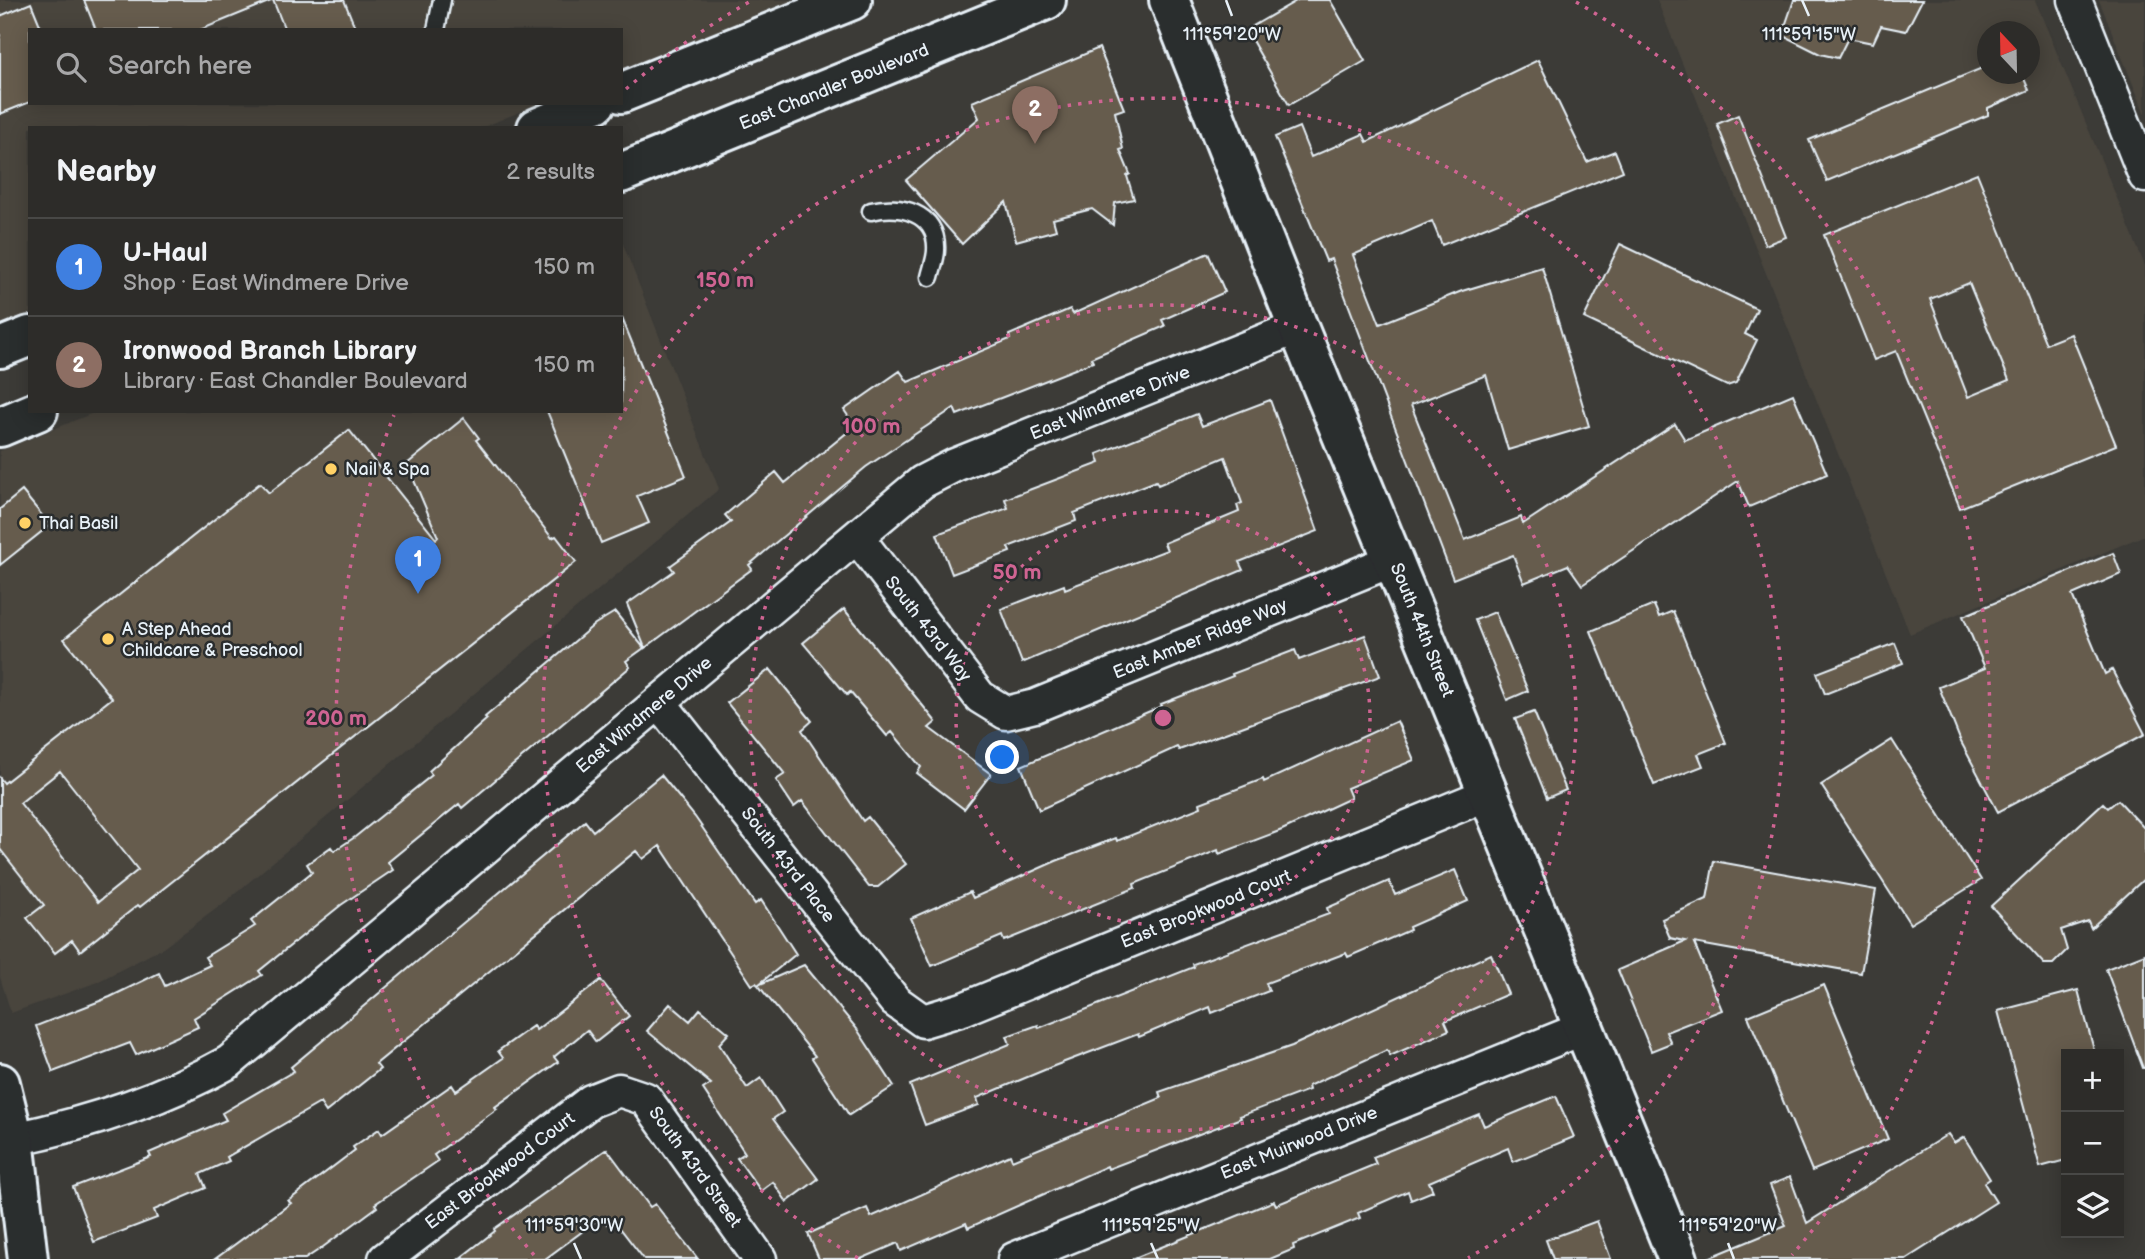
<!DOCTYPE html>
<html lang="en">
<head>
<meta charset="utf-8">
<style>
	body { margin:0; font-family:"Balsamiq Sans",sans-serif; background:#353431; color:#f1f3f6 }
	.controls { position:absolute; right:21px; bottom:21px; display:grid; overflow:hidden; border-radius:0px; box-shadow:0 4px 18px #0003 }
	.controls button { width:63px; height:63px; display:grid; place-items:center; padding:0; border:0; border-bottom:2px solid #484846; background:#2d2c29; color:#f1f3f6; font:35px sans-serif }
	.compass { position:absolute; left:1977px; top:21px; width:63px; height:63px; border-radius:50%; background:#2d2c29; box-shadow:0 4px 18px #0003; rotate:338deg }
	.you { position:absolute; left:1003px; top:758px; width:24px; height:24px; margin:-18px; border:5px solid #fff; border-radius:50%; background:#1a73e8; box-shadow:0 0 0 10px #1a73e833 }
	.badge { display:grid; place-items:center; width:46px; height:46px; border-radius:50%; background:#95b2f1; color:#fff; font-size:23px; font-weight:700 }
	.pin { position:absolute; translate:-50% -58px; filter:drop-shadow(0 2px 4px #0008) }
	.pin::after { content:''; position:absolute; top:37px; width:24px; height:21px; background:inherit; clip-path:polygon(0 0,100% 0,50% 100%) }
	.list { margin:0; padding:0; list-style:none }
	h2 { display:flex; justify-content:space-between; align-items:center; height:91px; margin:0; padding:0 28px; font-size:30px }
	h2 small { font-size:23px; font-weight:400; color:#a7a7a8 }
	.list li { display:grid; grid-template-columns:46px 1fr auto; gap:21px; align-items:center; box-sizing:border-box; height:98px; padding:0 28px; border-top:2px solid #484846 }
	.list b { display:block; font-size:26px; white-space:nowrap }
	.list p { margin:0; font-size:23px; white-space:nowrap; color:#a7a7a8 }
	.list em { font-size:23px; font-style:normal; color:#a7a7a8 }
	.icon { flex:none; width:38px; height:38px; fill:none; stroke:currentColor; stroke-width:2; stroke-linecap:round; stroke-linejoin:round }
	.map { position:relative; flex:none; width:2145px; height:1259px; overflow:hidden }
	.search { position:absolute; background:#2d2c29; box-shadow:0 4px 18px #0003; left:28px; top:28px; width:595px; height:77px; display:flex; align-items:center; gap:18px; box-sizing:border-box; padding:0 24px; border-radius:0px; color:#a7a7a8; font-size:26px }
	.panel { position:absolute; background:#2d2c29; box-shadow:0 4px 18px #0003; left:28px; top:126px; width:595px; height:287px; border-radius:0px }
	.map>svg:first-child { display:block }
</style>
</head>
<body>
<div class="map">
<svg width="2145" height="1259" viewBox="0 0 2145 1259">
	<rect width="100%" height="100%" fill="#3c3b37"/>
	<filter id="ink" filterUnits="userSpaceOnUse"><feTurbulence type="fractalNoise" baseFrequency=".0143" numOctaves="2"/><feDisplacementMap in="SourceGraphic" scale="14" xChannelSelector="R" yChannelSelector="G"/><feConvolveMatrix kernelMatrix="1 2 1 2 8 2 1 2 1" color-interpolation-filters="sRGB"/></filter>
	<g filter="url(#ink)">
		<path fill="#49453e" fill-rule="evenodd" d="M0 0H793L621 70V30H30V103H541L481 128H30V313L0 325Z
			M1657 0H2035L2145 266V535L1910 634ZM1988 32H2030V74H1988Z
			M2099 0H2145V114Z
			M621 239 719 489 224 903 163 948 95 983 11 1013 0 977V451L98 411H621Z"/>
		<path fill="#665c4d" stroke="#e8f1f8" stroke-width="2" fill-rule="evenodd" d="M84 0H271V1L200 30H96Z
			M273 0H344L356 30H285Z
			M1298 0H1330L1365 61 1289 105 1246 30Z
			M1794 0H1922L1906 31 1881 26 1873 43 1848 38 1838 58 1820 54 1782 35Z
			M31 3 42 30H30V102L0 114V16Z
			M1099 48 1124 109 1115 112 1123 149 1120 150 1130 174 1127 176 1134 199 1115 203 1113 225 1092 209 1053 219 1056 230 1016 241 1006 202 962 244 906 180 979 118 972 102Z
			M1538 60 1587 162 1615 151 1623 171 1442 245 1432 221 1353 255 1380 324 1462 291 1542 267 1589 426 1508 450 1486 375 1411 405 1465 540 1521 517 1523 524 1675 424 1685 440 1793 394 1827 474 1749 507 1738 481 1582 585 1568 565 1524 583 1513 555 1453 579 1331 259 1326 261 1275 137 1299 127 1311 157 1363 134 1367 142Z
			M1987 66V74H2022L2029 90 1988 108V115L1827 181 1809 140Z
			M1738 115 1786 237 1765 245 1717 124Z
			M1977 173 2046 344 2071 334 2116 445 1960 508 1896 351 1874 360 1824 235ZM1969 283 2009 380 1968 397 1930 299Z
			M1620 244 1757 309 1745 334 1757 340 1736 383 1727 386 1584 318Z
			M1208 253 1225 292 1162 320 1165 326 1091 358 1093 362 957 415 954 408 866 467 749 565 752 569 645 648 627 604 674 571 670 566 731 522 725 515 776 472 785 483 855 426 844 410 900 371 908 382 1010 339 1009 335 1070 309 1073 314Z
			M622 318 686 476 637 496 649 523 601 543 547 411H621Z
			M1270 400 1318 531 1239 562 1243 570 1022 663 1001 609 1064 585 1065 589 1167 550 1164 543 1239 512 1237 505 1242 503 1225 457 1158 485 1156 481 1074 513 1076 521 1008 547 1010 552 952 574 937 534 1008 508 1005 499 1100 463 1097 454 1197 414 1202 426Z
			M464 418 479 438 476 440 552 538 556 536 576 562 140 907 138 905 80 951 72 940 55 953 27 918 44 905 0 849V778L4 783 112 698 64 639 260 483 269 493 349 430 436 539 438 537 407 464ZM60 771 138 870 98 902 20 803Z
			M22 491 50 525 0 565V509Z
			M2113 553 2121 574 2072 595 2105 674 2112 670 2145 734 1998 812 1961 742 1939 687 1985 668 1963 616Z
			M1654 605 1659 617 1673 611 1726 743 1698 754 1703 766 1654 785 1591 631Z
			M844 609 936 722 929 728 991 774 964 809 917 773 921 767 892 732 887 736 850 692 847 695 803 643Z
			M615 612 644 648 626 661 630 667 462 808 459 804 388 862 393 870 341 905 259 971 262 975 194 1018 198 1027 136 1055 130 1043 53 1072 36 1026 110 997 159 973 165 986 210 965 205 957 255 926 251 921 312 872 307 864 331 847 334 851 355 837 432 775 429 771 487 719 485 717 595 624Z
			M1495 612 1528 691 1507 700 1475 620Z
			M1365 635 1380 676 1179 750 1177 747 1039 810 1021 766 1162 706 1161 704 1233 676 1232 674 1295 650 1299 660Z
			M1895 643 1903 663 1825 694 1817 673Z
			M770 669 812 721 802 730 863 821 868 817 906 864 878 887H869L802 801 794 807 776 780 785 774 727 703Z
			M1534 712 1566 790 1547 798 1515 719Z
			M1397 721 1414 760 1347 788 1351 798 1282 830 1219 854 1218 850 1134 884 1135 888 1004 941 1002 936 932 966 911 918 970 892 973 898 1056 861 1116 838 1117 841 1201 807 1200 803 1263 779 1264 782Z
			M1892 740 1981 880 1910 924 1821 785Z
			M661 775 695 817 755 904 761 900 796 954 758 985 756 983 752 985 660 846 643 859 636 851 376 1064 380 1069 326 1112 320 1103 227 1157 229 1161 200 1174 206 1188 154 1210 157 1218 94 1242 73 1187 151 1157 149 1153 226 1120 222 1113 294 1071 291 1067 585 821 593 831Z
			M2118 800 2145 829V878L2091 928 2088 921 2061 930 2067 950 2053 964H2044L1991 906 2103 803 2108 808Z
			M1714 861 1876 890 1861 973 1694 943 1722 1010 1666 1032 1671 1043 1651 1051 1618 970 1685 941 1670 938 1662 919 1707 899Z
			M1455 870 1468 901 1409 927 1410 930 1348 957 1346 953 1266 983 1269 991 1212 1013 1210 1007 1139 1037 1138 1034 1054 1066 977 1098 979 1105 925 1125 910 1085 1010 1044 1007 1036 1038 1025 1039 1028 1194 967 1193 964 1329 914 1327 908 1389 881 1395 895Z
			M1491 954 1508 994 1445 1021 1449 1030 1390 1056 1387 1050 1308 1086 1309 1090 1240 1116 1241 1118 1108 1169 1107 1166 968 1228 966 1223 901 1251 898 1243 861 1259H819L808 1234 867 1208 871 1217 1010 1155 1012 1160 1161 1098 1159 1092 1292 1046Z
			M2145 954V1068H2143L2106 969Z
			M804 965 857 1029 894 1086 849 1115 812 1058 815 1056 758 985Z
			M601 980 629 1016 596 1042 587 1030 554 1057 558 1062 495 1107 497 1109 434 1155 438 1161 375 1204 377 1207 323 1247 305 1259H215L291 1203 288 1201 355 1150 353 1147 379 1129 382 1134 452 1085 456 1091 503 1058 498 1051 533 1026 536 1030Z
			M1824 985 1888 1139 1812 1171 1748 1016Z
			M2078 990 2095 1054H2066V1160L2040 1167 1998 1011Z
			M670 1004 690 1021 700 1009 729 1033 719 1044 747 1088 761 1078 783 1112 773 1119 818 1179 787 1202 773 1182 761 1191 737 1158 745 1153 703 1089 711 1084 647 1031Z
			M1556 1096 1574 1137 1513 1162 1508 1148 1429 1182 1433 1191 1411 1200 1408 1191 1358 1213 1360 1218 1293 1245 1294 1249 1270 1259H1132L1274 1201 1276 1205 1376 1164 1373 1157 1479 1114 1484 1126Z
			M1948 1134 1954 1143 1964 1137 1990 1179 1984 1183 1996 1202 1906 1259H1706L1786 1226 1770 1185 1790 1177 1807 1223Z
			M607 1149 650 1207 655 1204 698 1259H644L613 1219 607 1224 602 1217 545 1259H459L495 1231 494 1229Z
			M1597 1221 1611 1259H1553L1546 1240Z"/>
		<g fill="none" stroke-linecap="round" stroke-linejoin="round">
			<defs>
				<path id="service" d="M436 30 442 0
					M871 211C899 204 938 212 936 250 936 258 932 268 930 277"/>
				<path id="minor" d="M2075 0 2145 176
					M857 537 980 697 1006 713 1035 706 1393 560
					M659 702 895 1001 923 1021 963 1009 1488 794
					M14 1139C90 1123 161 1100 229 1062L922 482 955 465 1298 327
					M385 1259 591 1101 619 1090 646 1099 760 1259
					M1014 1259 1584 1028"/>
				<path id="tertiary" d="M1169 0 1298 327 1678 1259
					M0 1083 14 1139 28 1259"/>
				<path id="secondary" d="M621 93 852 0
					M537 128 596 103
					M621 173 1046 0
					M0 348 30 336
					M0 427 38 411"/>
			</defs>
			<use href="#service" stroke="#e8f1f8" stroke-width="21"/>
			<use href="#minor" stroke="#e8f1f8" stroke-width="37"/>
			<use href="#tertiary" stroke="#e8f1f8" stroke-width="44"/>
			<use href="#secondary" stroke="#e8f1f8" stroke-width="44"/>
			<use href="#service" stroke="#2a2d2e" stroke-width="16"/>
			<use href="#minor" stroke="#2a2d2e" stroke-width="32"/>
			<use href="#tertiary" stroke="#2a2d2e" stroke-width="38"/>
			<use href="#secondary" stroke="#2a2d2e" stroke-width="38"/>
		</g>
	</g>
	<path fill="none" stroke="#e8f1f8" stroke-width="2.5" d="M1226 0 1232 16M1802 0 1809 16M574 1243 581 1259M1151 1243 1158 1259M1728 1243 1734 1259"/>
	<g fill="none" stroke="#cf6492" stroke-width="3.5" stroke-dasharray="3.5 7">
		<circle cx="1163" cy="718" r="207"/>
		<circle cx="1163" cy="718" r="413"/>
		<path d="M858 1258A620 620 0 1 1 1468 1258"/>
		<path d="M534 1255A827 827 0 0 1 394 415M626 89A827 827 0 0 1 749 2M1576 2A827 827 0 0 1 1792 1255"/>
	</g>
	<g fill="#ffd166" stroke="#2a2d2e" stroke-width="2.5">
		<circle cx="331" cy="469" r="7"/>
		<circle cx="25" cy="523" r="7"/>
		<circle cx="108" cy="639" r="7"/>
	</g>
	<g text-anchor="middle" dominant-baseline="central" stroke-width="5" stroke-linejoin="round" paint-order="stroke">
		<g font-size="18" fill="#e8f1f8" stroke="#2a2d2e">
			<text transform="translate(834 87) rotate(-22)">East Chandler Boulevard</text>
			<text transform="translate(1110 403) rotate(-22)">East Windmere Drive</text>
			<text transform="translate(928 629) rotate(52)">South 43rd Way</text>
			<text transform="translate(1422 630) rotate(68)">South 44th Street</text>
			<text transform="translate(1200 639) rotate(-22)">East Amber Ridge Way</text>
			<text transform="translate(644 715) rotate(-40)">East Windmere Drive</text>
			<text transform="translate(788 865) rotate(52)">South 43rd Place</text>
			<text transform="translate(1206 909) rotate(-22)">East Brookwood Court</text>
			<text transform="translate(1299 1143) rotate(-22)">East Muirwood Drive</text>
			<text transform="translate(695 1167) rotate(54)">South 43rd Street</text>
			<text transform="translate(500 1171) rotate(-37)">East Brookwood Court</text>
		</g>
		<g font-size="18" fill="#e8f1f8" stroke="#2a2d2e" text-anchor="start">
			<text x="345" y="469">Nail &amp; Spa</text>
			<text x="39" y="523">Thai Basil</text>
			<text x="122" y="629">A Step Ahead<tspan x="122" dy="21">Childcare &amp; Preschool</tspan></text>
		</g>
	</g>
	<g font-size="18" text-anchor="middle" fill="#e8f1f8" stroke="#2a2d2e" stroke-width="5" stroke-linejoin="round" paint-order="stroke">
		<text x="1232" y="40">111°59'20"W</text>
		<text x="1809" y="40">111°59'15"W</text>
		<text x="574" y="1231">111°59'30"W</text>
		<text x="1151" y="1231">111°59'25"W</text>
		<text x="1728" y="1231">111°59'20"W</text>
	</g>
	<circle cx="1163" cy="718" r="10" fill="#cf6492" stroke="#2a2d2e" stroke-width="3.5"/>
	<g font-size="21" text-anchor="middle" font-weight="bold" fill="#cf6492" stroke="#2a2d2e" stroke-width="5" stroke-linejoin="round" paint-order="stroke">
		<text x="725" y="287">150 m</text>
		<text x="871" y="433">100 m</text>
		<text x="1017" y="579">50 m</text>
		<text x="336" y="725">200 m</text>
	</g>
</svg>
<div class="controls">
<button>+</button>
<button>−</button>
<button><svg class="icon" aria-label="layers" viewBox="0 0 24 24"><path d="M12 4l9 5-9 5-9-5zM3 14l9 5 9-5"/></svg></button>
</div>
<svg class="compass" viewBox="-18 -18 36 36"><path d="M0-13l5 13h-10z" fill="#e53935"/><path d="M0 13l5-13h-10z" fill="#a7a7a8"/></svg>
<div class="you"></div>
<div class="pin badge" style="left:418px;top:594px;background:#3f7fe0">1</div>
<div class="pin badge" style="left:1035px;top:144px;background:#8d6e63">2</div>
<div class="search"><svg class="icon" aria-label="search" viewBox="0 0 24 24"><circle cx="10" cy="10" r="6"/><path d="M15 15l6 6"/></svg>Search here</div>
<section class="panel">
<h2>Nearby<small>2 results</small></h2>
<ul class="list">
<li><span class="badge" style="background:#3f7fe0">1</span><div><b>U-Haul</b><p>Shop · East Windmere Drive</p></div><em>150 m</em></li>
<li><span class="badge" style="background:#8d6e63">2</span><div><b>Ironwood Branch Library</b><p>Library · East Chandler Boulevard</p></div><em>150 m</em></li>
</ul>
</section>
</div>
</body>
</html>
